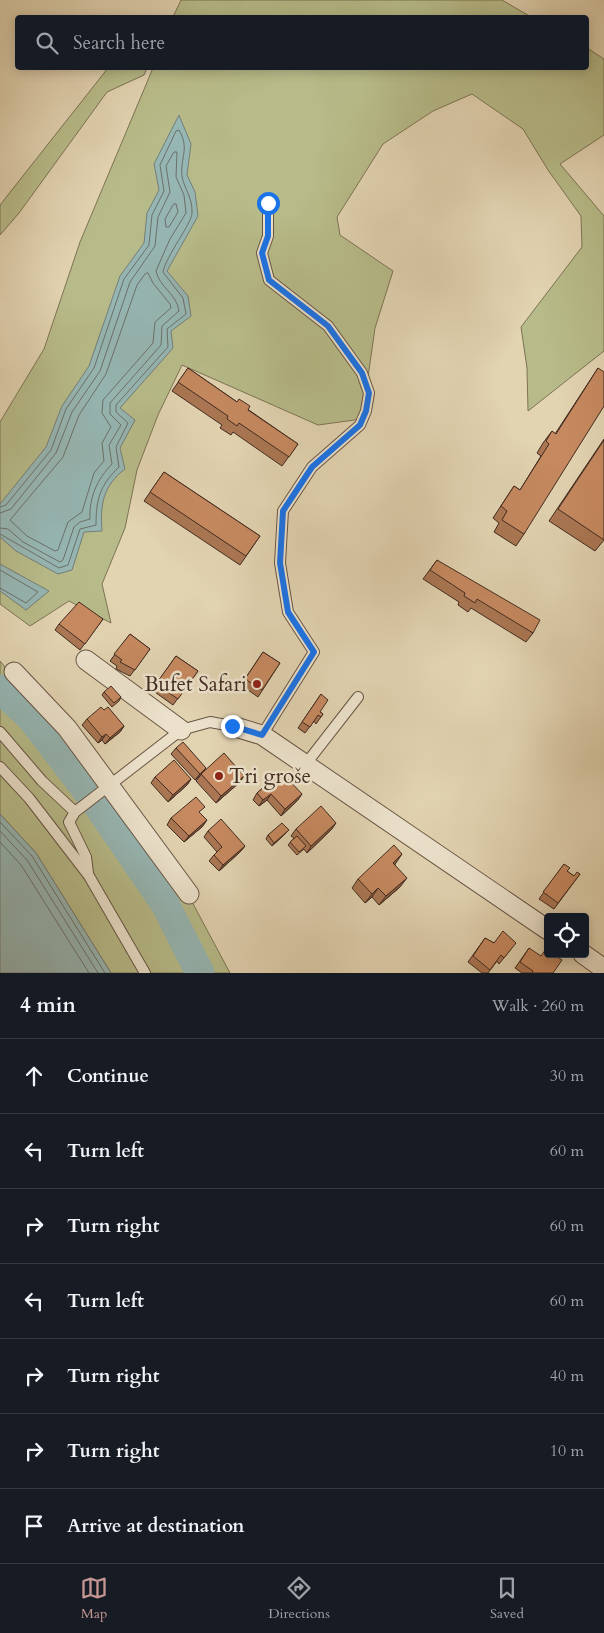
<!DOCTYPE html>
<html lang="en">
<head>
<meta charset="utf-8">
<style>
	body { margin:0; font-family:Cardo,serif; background:#242831; color:#f1f3f6 }
	.controls { position:absolute; right:15px; bottom:15px; display:grid; overflow:hidden; border-radius:5px; box-shadow:0 2px 12px #0003 }
	.controls button { width:45px; height:45px; display:grid; place-items:center; padding:0; border:0; border-bottom:1px solid #363941; background:#171b24; color:#f1f3f6; font:25px sans-serif }
	.stop { position:absolute; width:15px; height:15px; margin:-11px; border:4px solid #1a73e8; border-radius:50%; background:#fff }
	.stop.end { background:#1a73e8; border-color:#fff; box-shadow:0 1px 5px #0008 }
	.list { margin:0; padding:0; list-style:none }
	h2 { display:flex; justify-content:space-between; align-items:center; height:65px; margin:0; padding:0 20px; font-size:21px }
	h2 small { font-size:16px; font-weight:400; color:#9ea1a6 }
	.list li { display:grid; grid-template-columns:32px 1fr auto; gap:15px; align-items:center; box-sizing:border-box; height:75px; padding:0 20px; border-top:1px solid #363941 }
	.list b { display:block; font-size:19px; white-space:nowrap }
	.list em { font-size:16px; font-style:normal; color:#9ea1a6 }
	.icon { flex:none; width:28px; height:28px; fill:none; stroke:currentColor; stroke-width:2; stroke-linecap:round; stroke-linejoin:round }
	.map { position:relative; flex:none; width:604px; height:973px; overflow:hidden }
	.search { position:absolute; background:#171b24; box-shadow:0 2px 12px #0003; left:15px; right:15px; top:15px; height:55px; display:flex; align-items:center; gap:12px; box-sizing:border-box; padding:0 18px; border-radius:5px; color:#9ea1a6; font-size:19px }
	.sheet { height:590px; background:#171b24 }
	nav { display:flex; justify-content:space-around; align-items:center; box-sizing:border-box; height:70px; border-top:1px solid #363941; background:#171b24; font-size:14px; color:#9ea1a6 }
	nav a { display:grid; justify-items:center; gap:2px }
	nav .on { color:#c59692 }
	.map>svg:first-child { display:block }
</style>
</head>
<body>
<div class="map">
<svg width="604" height="973" viewBox="0 0 604 973">
	<rect width="100%" height="100%" fill="#e2d3b1"/>
	<filter id="stains"><feTurbulence type="fractalNoise" baseFrequency=".004" numOctaves="4"/><feColorMatrix values="0 0 0 0 .2 0 0 0 0 .09 0 0 0 0 .02 0 0 0 .5 -.17"/></filter>
	<radialGradient id="worn" r=".72"><stop offset=".6" stop-color="#630" stop-opacity="0"/><stop offset="1" stop-color="#630" stop-opacity=".3"/></radialGradient>
	<path fill="#b7bb89" stroke="#7c7355" d="M181 0H502L531 17H173Z
		M587 48 604 59V135L560 164 604 216V351L528 411 527 368 521 327 582 247 581 216 548 170 523 129 472 94 433 111 383 144 337 217 340 235 393 271 375 328 362 419 318 425 182 365 158 415 137 470 125 528 102 584 111 623 69 601 30 626 0 604V422L44 349 80 242 153 68H586Z
		M108 68H147L144 75 107 92 19 213 0 235V205Z
		M0 661 168 857 230 973H111L36 853 0 814Z"/>
	<path fill="#96b6b3" stroke="#747e79" d="M179 115 191 144 187 175 195 192 198 216 167 271 188 296 191 316 171 331 173 348 120 408 135 420 120 448 125 469C103 486 100 504 102 531L84 532 72 570 58 574 16 551 0 537V504L46 447 62 406 89 366 120 276 144 243 147 213 159 190 154 164Z
		M0 564 49 591 26 610 0 591Z
		M0 814 36 853 111 973H0Z"/>
	<g fill="none" stroke-linecap="round" stroke-linejoin="round">
		<path stroke="#6b706a" stroke-width="1" d="M176 204 178 212 169 227H166L165 219 173 205Z
			M148 273 153 283 170 304 171 308 155 322 153 343 103 400 102 413 111 427 102 443 104 461 94 473 82 512 68 522 58 550 55 551 27 536 10 520 63 457 79 415 106 374 137 285 145 274Z
			M0 507 6 505 51 450 66 409 94 368 124 279 149 245 152 215 164 191 160 165 176 131 179 130C190 149 180 157 182 176 184 188 193 199 192 213 192 223 166 256 163 272L183 298 186 314 167 329 168 347 116 405V412L128 423 116 447 119 467C100 485 96 499 96 525L80 529 68 565 59 568 0 534
			M0 513 11 509 56 453 72 412 100 371 130 282 155 246 158 217 170 192 166 166 174 152H177L176 177 184 195 186 213 170 239 156 271C159 287 177 294 179 311L162 326 161 345 110 403V414L121 425 109 445 112 464C97 479 89 498 90 519L80 522 74 527 63 560 60 562 23 542 8 529 0 528
			M0 570 38 592 26 603 0 588
			M0 822 32 856 105 973
			M0 831 27 860 98 973
			M0 842 21 865 89 973"/>
		<path stroke="#96b6b3" stroke-width="29" d="M0 689 31 718 96 803 165 904 200 973"/>
		<defs>
			<path id="service" d="M0 732 42 781 75 812 181 730 210 722 232 726
				M262 735 314 652 288 612 280 563 283 511 312 467 360 425 366 411 369 393 362 373 328 326 269 280 262 253 268 236V203
				M305 765 358 697
				M0 767 29 798 89 876 145 973
				M75 812 69 822 86 857 88 873"/>
			<path id="minor" d="M86 660 181 730
				M14 672 67 728 189 894
				M232 726 262 735 548 930
				M583 954 604 969"/>
		</defs>
		<use href="#service" stroke="#685545" stroke-width="12"/>
		<use href="#minor" stroke="#685545" stroke-width="21"/>
		<use href="#service" stroke="#ece2cc" stroke-width="10"/>
		<use href="#minor" stroke="#ece2cc" stroke-width="19"/>
	</g>
	<path fill="#aa7653" stroke="#402b21" d="M188 368 298 444 282 466 233 432 231 435 220 428 222 425 172 391Z
		M598 368 524 534 516 546 494 532 499 523 493 518 514 486 520 490 541 456 537 453 543 443 552 431 555 434Z
		M604 439V540L595 551 549 521Z
		M164 472 260 536 240 565 144 501Z
		M437 560 533 633 526 642 471 608 468 612 458 605 459 602 423 579Z
		M103 619 80 650 55 630 59 624Z
		M130 634 150 649 130 676 116 669 117 666 110 661Z
		M263 652 280 663 258 697 241 685Z
		M176 656 198 671 173 705 152 690Z
		M104 692 121 697 119 701 112 707 102 695Z
		M321 694 320 712 323 714 316 724 314 721 305 733 298 728Z
		M104 710 124 726 120 732 105 744 102 740 98 743 82 725 87 719Z
		M176 748 203 772 240 782 216 803 196 781 200 776 195 780 171 754Z
		M278 775 298 800 281 816 267 800 259 806 253 800 257 793Z
		M155 777 191 779 187 785 168 802 151 783Z
		M171 818 203 826 184 842 167 825Z
		M296 829H332L307 853 304 849 297 855 288 845 294 838 291 836Z
		M289 830 286 833 272 846 266 839 268 835Z
		M208 831 245 846 240 852 219 871 209 861 214 855 217 852 204 837Z
		M396 863 395 864 400 887 379 905 372 897 365 903 352 888 358 879Z
		M564 864 567 871 574 876 580 874 554 909 539 899Z
		M485 938 494 943 511 949 499 964 497 961 488 973H482L468 962Z
		M529 948 553 973H522L515 968Z"/>
	<path fill="#8b6043" stroke="#402b21" d="M124 726 120 732 105 744 110 738Z
		M106 734 102 740 98 743 102 737Z
		M206 768 202 774 195 780 200 774Z
		M244 776 240 782 216 803 221 796Z
		M191 779 187 785 168 802 173 795Z
		M271 794 267 800 259 806 263 800Z
		M302 794 298 800 281 816 285 809Z
		M207 820 203 826 184 842 189 836Z
		M336 823 332 829 307 853 311 846Z
		M289 830 286 833 272 846 274 843Z
		M245 846 240 852 219 871 223 865Z
		M402 854 396 863 387 872 393 863Z
		M407 878 400 887 379 905 386 896Z
		M378 888 372 897 365 903 372 894Z"/>
	<path fill="#c68960" stroke="#402b21" d="M188 368 237 402 239 399 250 406 248 410 298 444 289 457 239 423 237 426 227 419 228 416 178 382Z
		M598 368 604 372V406L524 534 502 520 507 511 501 506 514 486 520 490 549 444 546 441 552 431 556 434Z
		M604 440V540L558 509Z
		M164 472 260 536 246 556 150 492Z
		M437 560 540 620 533 633 477 599 475 603 464 596 465 593 430 570Z
		M79 602 103 619 85 644 59 624Z
		M130 634 150 649 135 670 120 662 122 660 114 654Z
		M263 652 280 663 262 690 245 679Z
		M176 656 198 671 178 699 156 684Z
		M111 686 121 697 114 703 104 692Z
		M321 694 328 700 320 712 323 714 321 717 318 715 310 727 302 722Z
		M101 707 104 710 108 707 124 726 110 738 106 734 102 737 87 719Z
		M183 742 206 768 200 774 176 748Z
		M224 753 244 776 221 796 201 774Z
		M174 760 191 779 173 795 155 777Z
		M278 775 284 782 288 779 302 794 285 809 271 794 263 800 257 793Z
		M196 797 205 807 199 812 207 820 189 836 171 818Z
		M321 806 336 823 311 846 296 829Z
		M221 819 245 846 223 865 214 855 222 847 208 831Z
		M282 823 289 830 274 843 268 835Z
		M297 836 306 846 299 852 290 842Z
		M394 845 402 854 393 863 407 878 386 896 378 888 372 894 358 879Z
		M564 864 570 868 567 871 574 876 577 872 580 874 558 903 543 892Z
		M503 931 516 943 504 958 501 955 490 970 473 956 485 938 494 943Z
		M529 948 541 956 546 949 548 951V954H553L562 960 553 973H532L533 971 520 962Z"/>
	<g fill="none" stroke-linecap="round" stroke-linejoin="round">
		<path stroke="#1a73e8" stroke-width="6" d="M232 726 262 735 314 652 288 612 280 563 283 511 312 467 360 425 366 411 369 393 362 373 328 326 269 280 262 253 268 236V203"/>
	</g>
	<g fill="#8f2418" stroke="#ece2cc" stroke-width="2">
		<circle cx="257" cy="684" r="5"/>
		<circle cx="219" cy="776" r="5"/>
	</g>
	<g text-anchor="middle" dominant-baseline="central" stroke-width="5" stroke-linejoin="round" paint-order="stroke">
		<g font-size="21" fill="#402b21" stroke="#ece2cc" text-anchor="end">
			<text x="247" y="684">Bufet Safari</text>
			<text x="229" y="776" text-anchor="start">Tri groše</text>
		</g>
	</g>
	<rect width="100%" height="100%" filter="url(#stains)"/>
	<rect width="100%" height="100%" fill="url(#worn)"/>
</svg>
<div class="controls">
<button><svg class="icon" aria-label="locate" viewBox="0 0 24 24"><circle cx="12" cy="12" r="6"/><path d="M12 2v4M12 18v4M2 12h4M18 12h4"/></svg></button>
</div>
<div class="stop" style="left:268px;top:203px"></div>
<div class="stop end" style="left:232px;top:726px"></div>
<div class="search"><svg class="icon" aria-label="search" viewBox="0 0 24 24"><circle cx="10" cy="10" r="6"/><path d="M15 15l6 6"/></svg>Search here</div>
</div>
<section class="sheet">
<h2>4 min<small>Walk · 260 m</small></h2>
<ul class="list">
<li><svg class="icon" aria-label="ahead" viewBox="0 0 24 24"><path d="M12 20V5M6 11l6-6 6 6"/></svg><div><b>Continue</b></div><em>30 m</em></li>
<li><svg class="icon" aria-label="left" viewBox="0 0 24 24"><path d="M17 20v-9H6M10 6l-5 5 5 5"/></svg><div><b>Turn left</b></div><em>60 m</em></li>
<li><svg class="icon" aria-label="right" viewBox="0 0 24 24"><path d="M7 20v-9h11M14 6l5 5-5 5"/></svg><div><b>Turn right</b></div><em>60 m</em></li>
<li><svg class="icon" aria-label="left" viewBox="0 0 24 24"><path d="M17 20v-9H6M10 6l-5 5 5 5"/></svg><div><b>Turn left</b></div><em>60 m</em></li>
<li><svg class="icon" aria-label="right" viewBox="0 0 24 24"><path d="M7 20v-9h11M14 6l5 5-5 5"/></svg><div><b>Turn right</b></div><em>40 m</em></li>
<li><svg class="icon" aria-label="right" viewBox="0 0 24 24"><path d="M7 20v-9h11M14 6l5 5-5 5"/></svg><div><b>Turn right</b></div><em>10 m</em></li>
<li><svg class="icon" aria-label="arrive" viewBox="0 0 24 24"><path d="M6 21V4h12l-3 4 3 4H6"/></svg><div><b>Arrive at destination</b></div></li>
</ul>
</section>
<nav>
<a class="on"><svg class="icon" aria-label="map" viewBox="0 0 24 24"><path d="M3 6l6-2 6 2 6-2v14l-6 2-6-2-6 2zM9 4v14M15 6v14"/></svg>Map</a>
<a><svg class="icon" aria-label="directions" viewBox="0 0 24 24"><path d="M12 3l9 9-9 9-9-9zM9 14v-3h6M13 9l2 2-2 2"/></svg>Directions</a>
<a><svg class="icon" aria-label="saved" viewBox="0 0 24 24"><path d="M7 4h10v16l-5-4-5 4z"/></svg>Saved</a>
</nav>
</body>
</html>
